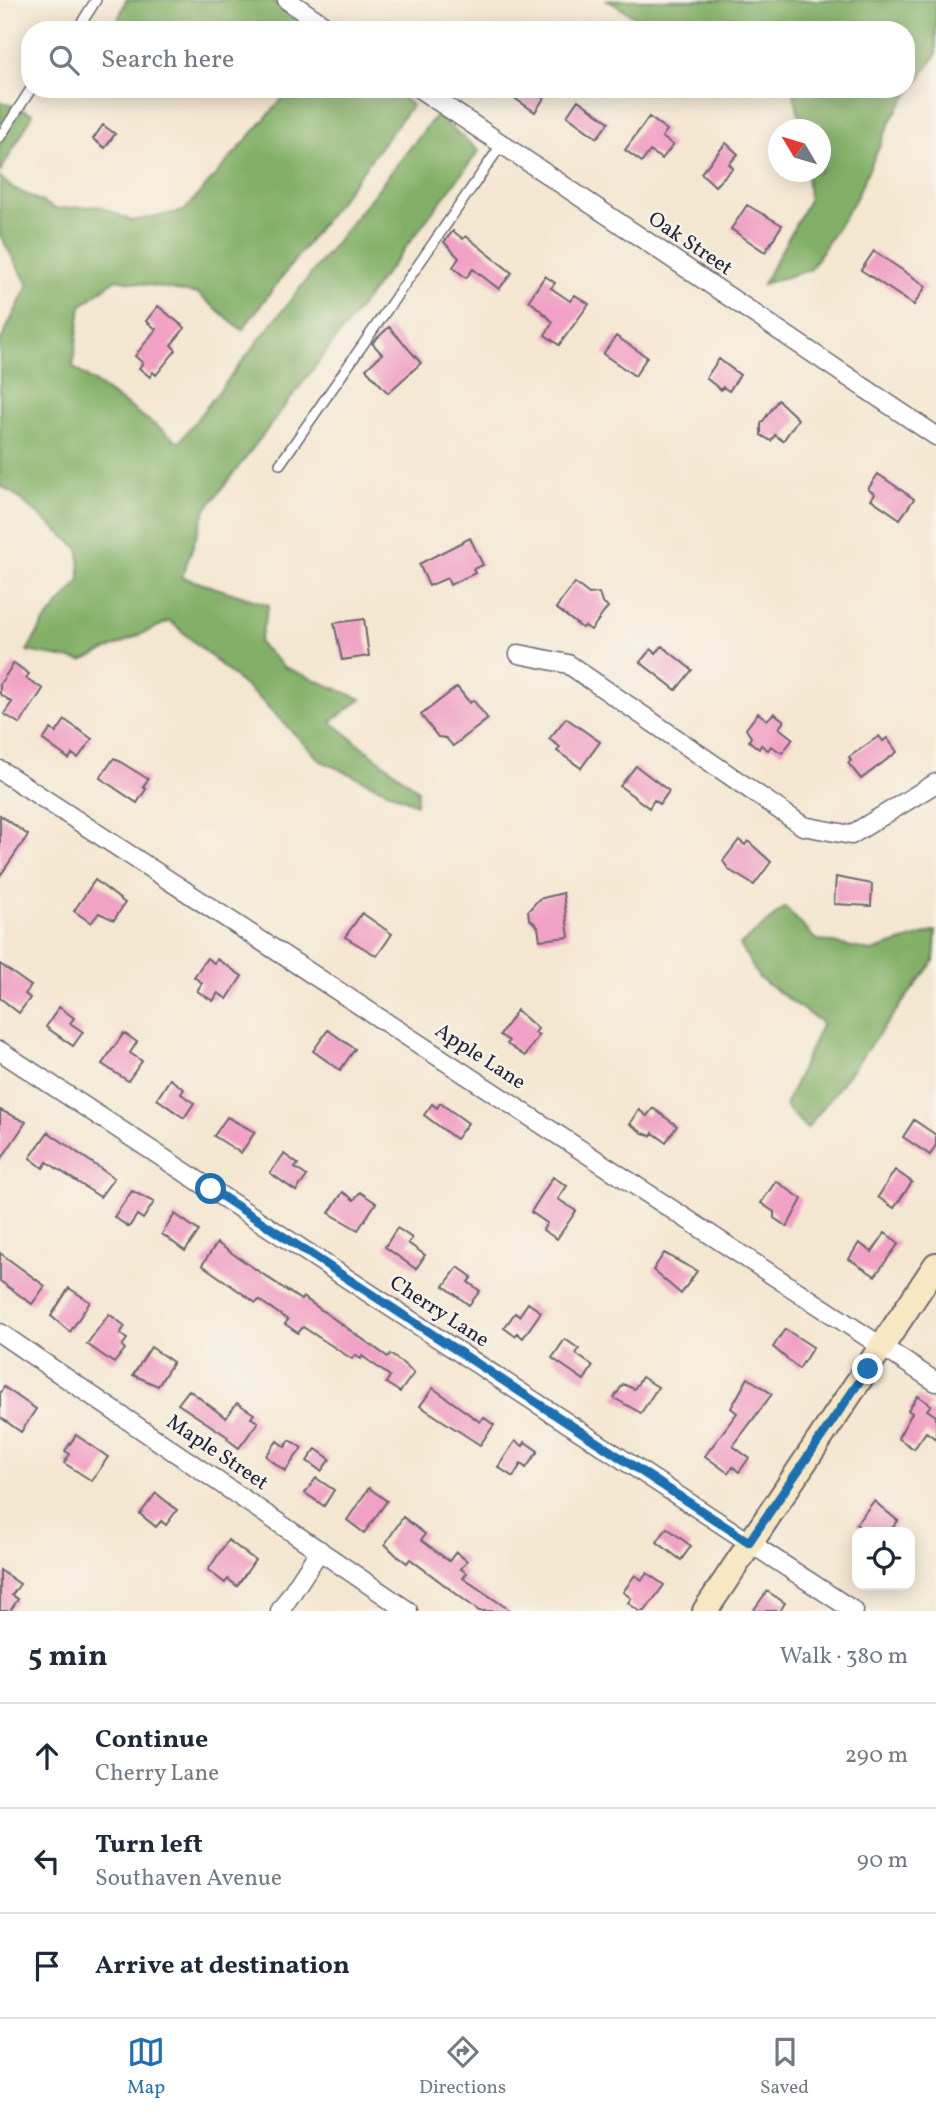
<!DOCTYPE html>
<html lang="en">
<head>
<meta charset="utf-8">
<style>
	body { margin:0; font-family:Vollkorn,serif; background:#f2f2f3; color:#1f2937 }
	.controls { position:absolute; right:21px; bottom:21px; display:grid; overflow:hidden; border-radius:14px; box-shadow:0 4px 18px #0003 }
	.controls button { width:63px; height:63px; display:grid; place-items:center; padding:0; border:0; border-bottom:2px solid #e0e1e3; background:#fff; color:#1f2937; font:35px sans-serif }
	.compass { position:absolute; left:768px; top:119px; width:63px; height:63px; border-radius:50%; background:#fff; box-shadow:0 4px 18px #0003; rotate:308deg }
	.stop { position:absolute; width:21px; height:21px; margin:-16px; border:5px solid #1f6fb2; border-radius:50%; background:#fff }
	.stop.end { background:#1f6fb2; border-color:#fff; box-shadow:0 2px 7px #0008 }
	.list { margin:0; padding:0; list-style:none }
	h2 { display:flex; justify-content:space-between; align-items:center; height:91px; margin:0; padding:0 28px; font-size:30px }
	h2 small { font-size:23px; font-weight:400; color:#747a83 }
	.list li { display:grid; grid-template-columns:46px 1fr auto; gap:21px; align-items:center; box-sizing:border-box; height:105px; padding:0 28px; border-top:2px solid #e0e1e3 }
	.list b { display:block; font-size:26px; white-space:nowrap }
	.list p { margin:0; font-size:23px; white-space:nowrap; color:#747a83 }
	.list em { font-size:23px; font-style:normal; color:#747a83 }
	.icon { flex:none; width:38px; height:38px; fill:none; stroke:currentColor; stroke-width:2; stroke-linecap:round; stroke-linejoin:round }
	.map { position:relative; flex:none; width:936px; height:1611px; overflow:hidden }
	.search { position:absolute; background:#fff; box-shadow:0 4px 18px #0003; left:21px; right:21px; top:21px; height:77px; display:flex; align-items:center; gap:18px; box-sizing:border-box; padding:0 24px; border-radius:28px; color:#747a83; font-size:26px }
	.sheet { height:406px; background:#fff }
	nav { display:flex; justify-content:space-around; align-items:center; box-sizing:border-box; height:98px; border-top:2px solid #e0e1e3; background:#fff; font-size:19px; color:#747a83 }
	nav a { display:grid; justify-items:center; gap:4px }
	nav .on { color:#1f6fb2 }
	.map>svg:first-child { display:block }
</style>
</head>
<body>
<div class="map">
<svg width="936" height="1611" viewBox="0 0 936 1611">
	<rect width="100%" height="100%" fill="#f7f3e8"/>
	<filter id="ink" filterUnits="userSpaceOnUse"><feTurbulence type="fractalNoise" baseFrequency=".0143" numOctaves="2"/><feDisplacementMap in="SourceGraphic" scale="14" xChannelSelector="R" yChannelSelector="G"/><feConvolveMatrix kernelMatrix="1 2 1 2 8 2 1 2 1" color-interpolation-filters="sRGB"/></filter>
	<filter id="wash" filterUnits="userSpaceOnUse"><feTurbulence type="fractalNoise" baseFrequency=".00686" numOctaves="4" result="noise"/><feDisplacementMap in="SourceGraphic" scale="28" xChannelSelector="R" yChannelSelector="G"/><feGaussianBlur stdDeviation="1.57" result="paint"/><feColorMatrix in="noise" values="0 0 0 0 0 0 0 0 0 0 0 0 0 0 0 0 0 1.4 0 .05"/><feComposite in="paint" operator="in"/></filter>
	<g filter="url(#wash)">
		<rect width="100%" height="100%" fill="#f4e7d1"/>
		<path fill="#83b068" stroke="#526952" stroke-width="2" d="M126 0H271L311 27 309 30H114Z
			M607 0H936V55L892 118 855 200 810 270 763 284 809 200 807 172H820V130L802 129 793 89H906V30H666L641 20Z
			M291 89H391L412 105 242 330 198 294 116 279 81 306 73 367 179 442 436 115 479 151 205 511 182 577 269 605 259 643 284 667 361 699 331 722 418 790 416 804 321 761 261 700 170 621 82 661 27 651 44 622 80 580 79 549 14 494 0 486V342L28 285 0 235V177L11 187 56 209 99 206 132 221 184 211Z
			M0 101 33 114 0 172Z
			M785 907 815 939 871 951 936 931 934 961 807 1129 785 1106 822 1023 759 978 740 945Z"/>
		<g id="blocks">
			<path fill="#f1a1c5" d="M501 89H550L535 112Z
				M578 100 609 122 597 138 567 116Z
				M649 117 667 130 662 137 673 145 662 159 650 151 642 162 625 150Z
				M103 125 115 134 105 148 93 139Z
				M726 143 738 154 729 164 733 168 715 186 701 173Z
				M747 205 782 225 765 252 731 229Z
				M453 231 463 239 466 236 512 273 499 289 473 269 466 278 453 267 459 258 444 242Z
				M874 251 926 286 914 305 861 270Z
				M545 276 555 283 551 288 570 301 575 295 589 304 559 345 545 335 553 322 529 300Z
				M158 306 185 328 171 345 176 350 156 375 153 372 150 377 139 368 143 363 135 356 156 329 146 321Z
				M389 327 421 363 388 393 366 369 382 354 372 343Z
				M616 336 647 357 635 376 603 354Z
				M719 359 740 375 729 391 723 387 721 390 706 378Z
				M778 400 798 419 783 441 775 435 771 441 761 435V424Z
				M878 474 914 499 900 519 871 499 875 494 868 489Z
				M470 538 483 565 473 569 475 573 450 585 447 578 429 586 419 564Z
				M575 583 589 594 599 593 602 603 608 607 591 630 585 626 582 628 556 608Z
				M364 619 369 656 342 660 334 623Z
				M662 646 692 670 676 690 640 662 651 649 656 653Z
				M14 663 29 674 26 678 43 689 20 724 4 714 12 702 0 694V684Z
				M457 687 470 703 473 700 488 719 453 746 446 738 438 737 421 715Z
				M758 713 767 720 774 713 784 721 779 728 793 739 782 753 771 746 768 750 761 745 759 749 749 741 751 737 746 729Z
				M566 718 600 742 581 768 557 751 560 747 549 739Z
				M65 720 92 739 78 758 72 754 69 759 43 740 51 729 56 733Z
				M879 736 883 741 887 738 897 752 861 779 848 763 851 761 849 757Z
				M114 758 148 779 143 787 146 789 137 803 100 778Z
				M636 766 669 791 660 804 654 800 649 808 620 786Z
				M0 815 28 835 0 876Z
				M739 840 745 845 748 841 771 862 754 885 729 870 723 861Z
				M836 877 872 884 871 906 834 904Z
				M95 880 125 903 114 920 99 913 91 923 74 911Z
				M563 893 569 937 540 940 538 927 529 918 528 911 539 899Z
				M362 913 392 934 377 956 345 937Z
				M207 958 214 963 217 959 242 976 227 999 218 993 213 1001 197 991 202 983 194 977Z
				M0 964 31 986 25 994 30 998 19 1013 0 998Z
				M59 1007 74 1018 70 1023 83 1032 73 1046 46 1027Z
				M517 1010 538 1029 535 1033 539 1035 525 1056 507 1044 509 1041 500 1035Z
				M328 1030 355 1049 340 1070 313 1051Z
				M124 1033 137 1042 130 1053 142 1061 128 1081 102 1064Z
				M170 1079 184 1089 181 1094 194 1103 184 1118 157 1099Z
				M440 1103 468 1123 456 1139 424 1115 432 1104 437 1108Z
				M653 1108 677 1126 666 1142 653 1133 651 1136 643 1133 630 1124 639 1110 647 1116Z
				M0 1110 26 1122 0 1161Z
				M227 1117 255 1132 241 1153 214 1136Z
				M914 1120 936 1135V1145L930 1155 903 1137Z
				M48 1132 114 1178 100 1197 47 1162 43 1168 30 1158Z
				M284 1154 298 1164 295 1168 307 1176 296 1191 270 1173Z
				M895 1170 912 1182 894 1208 878 1197Z
				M553 1177 567 1186 558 1199 576 1211 557 1239 543 1230 547 1223 531 1212Z
				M776 1181 802 1199 787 1227 774 1218V1212L761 1203Z
				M132 1191 154 1202 143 1219 137 1215 129 1227 114 1217Z
				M343 1192 354 1200 360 1192 376 1203 358 1230 329 1213Z
				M175 1214 199 1231 185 1251 162 1234Z
				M397 1228 412 1238 408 1243 425 1255 416 1269 385 1247Z
				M885 1233 899 1243 875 1276 849 1259 859 1243 872 1252Z
				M217 1243 301 1300 303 1297 388 1357 390 1354 405 1365 414 1373 400 1392 386 1383 390 1376 362 1356 361 1359 355 1355 352 1359 303 1327 298 1333 285 1324 288 1320 259 1300 256 1303 202 1265Z
				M0 1253 45 1286 32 1304 0 1281Z
				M664 1253 697 1271 681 1294 653 1270Z
				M458 1267 472 1277 468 1282 480 1291 469 1305 444 1286Z
				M69 1288 90 1302 70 1332 51 1316Z
				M528 1303 541 1312 523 1338 517 1333 515 1336 504 1328 515 1313 519 1316Z
				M109 1314 125 1326 120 1334 127 1339 122 1346 125 1349 114 1363 87 1344Z
				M785 1329 813 1347 799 1369 773 1347Z
				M565 1339 579 1349 576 1354 593 1366 584 1380 552 1358Z
				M151 1347 173 1362 158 1386 133 1375Z
				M642 1377 658 1387 641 1413 614 1398 623 1384 634 1389Z
				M748 1378 772 1394 733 1446 749 1458 739 1472 733 1467 728 1473 705 1456 737 1413 731 1408Z
				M4 1387 36 1409 21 1432 0 1417V1393Z
				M433 1388 480 1422 483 1417 494 1425 480 1445 420 1406Z
				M189 1390 226 1418 237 1403 254 1414 251 1418 258 1422 239 1448 227 1439 228 1437 178 1404Z
				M918 1396 931 1405 927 1410 936 1416V1439L926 1432 914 1449 898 1438 912 1413 908 1410Z
				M76 1435 108 1457 92 1481 64 1463 70 1454 65 1451Z
				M290 1440 302 1448 285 1471 266 1456 277 1441 285 1447Z
				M515 1441 523 1446 525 1442 538 1451 526 1468 521 1464 513 1477 498 1467Z
				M316 1449 330 1459 321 1471 307 1461Z
				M316 1478 334 1490 324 1506 305 1493Z
				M369 1488 387 1501 364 1533 347 1520Z
				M156 1493 177 1510 166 1525 161 1521 156 1527 140 1514Z
				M874 1501 898 1521 889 1532H879L872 1527 866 1532 856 1524Z
				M403 1517 425 1534 421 1540 449 1561 456 1552 467 1561 461 1569 467 1573 463 1578 511 1611H479L410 1559 407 1563 396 1555 385 1544Z
				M667 1528 691 1546 681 1560 657 1542Z
				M228 1540 255 1560 237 1586 228 1579 225 1583 208 1570Z
				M0 1570 20 1584 12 1595 18 1599 10 1611H0Z
				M647 1573 664 1585 645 1611H639L628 1603 631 1598 623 1592 635 1575 642 1580Z
				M767 1591 785 1603 780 1611H753Z"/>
		</g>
	</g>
	<g filter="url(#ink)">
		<use href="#blocks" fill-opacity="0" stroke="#6c6770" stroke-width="2"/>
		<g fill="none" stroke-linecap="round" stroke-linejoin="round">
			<defs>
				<path id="lane" d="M77 30 96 0
					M0 137 31 89
					M280 464 502 144"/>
				<path id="street" d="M287 0 331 30
					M420 89 936 436
					M519 654 568 664 803 826 851 835 936 783
					M0 770 936 1382
					M0 1051 854 1611
					M0 1333 408 1611
					M280 1611 320 1550"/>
				<path id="secondary" d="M705 1611 936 1265"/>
			</defs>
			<use href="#lane" stroke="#6c6770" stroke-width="12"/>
			<use href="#street" stroke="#6c6770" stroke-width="21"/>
			<use href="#secondary" stroke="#6c6770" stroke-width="28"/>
			<use href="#lane" stroke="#fff" stroke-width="9"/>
			<use href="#street" stroke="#fff" stroke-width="18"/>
			<use href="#secondary" stroke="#f7e8c3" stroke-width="24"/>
		</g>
	</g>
	<g fill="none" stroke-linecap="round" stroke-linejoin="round" filter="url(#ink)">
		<path stroke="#1f6fb2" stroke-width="9" d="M211 1189 749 1542 868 1369"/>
	</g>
	<g text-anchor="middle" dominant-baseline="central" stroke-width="5" stroke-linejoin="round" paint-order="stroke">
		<g font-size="21" fill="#22223b" stroke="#f7f3e8">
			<text transform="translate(690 244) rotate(34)">Oak Street</text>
			<text transform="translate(480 1057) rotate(33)">Apple Lane</text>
			<text transform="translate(439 1312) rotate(33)">Cherry Lane</text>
			<text transform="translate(217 1453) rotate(34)">Maple Street</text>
		</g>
	</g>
</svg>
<div class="controls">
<button><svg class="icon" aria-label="locate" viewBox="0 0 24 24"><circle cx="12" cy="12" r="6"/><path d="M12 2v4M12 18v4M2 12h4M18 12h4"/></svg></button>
</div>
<svg class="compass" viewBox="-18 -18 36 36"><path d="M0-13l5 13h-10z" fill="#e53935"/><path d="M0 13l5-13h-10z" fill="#747a83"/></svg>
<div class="stop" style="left:211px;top:1189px"></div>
<div class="stop end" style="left:868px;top:1369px"></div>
<div class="search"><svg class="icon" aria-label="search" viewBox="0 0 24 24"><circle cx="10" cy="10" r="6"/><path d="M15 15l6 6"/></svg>Search here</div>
</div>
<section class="sheet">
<h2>5 min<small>Walk · 380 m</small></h2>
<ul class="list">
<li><svg class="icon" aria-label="ahead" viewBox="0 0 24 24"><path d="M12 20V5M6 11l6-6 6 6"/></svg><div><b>Continue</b><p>Cherry Lane</p></div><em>290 m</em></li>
<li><svg class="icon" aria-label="left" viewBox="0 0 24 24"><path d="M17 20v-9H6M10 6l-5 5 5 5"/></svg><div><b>Turn left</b><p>Southaven Avenue</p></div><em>90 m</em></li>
<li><svg class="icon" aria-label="arrive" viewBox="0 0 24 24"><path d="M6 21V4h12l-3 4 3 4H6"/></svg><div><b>Arrive at destination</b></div></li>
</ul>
</section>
<nav>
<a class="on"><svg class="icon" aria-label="map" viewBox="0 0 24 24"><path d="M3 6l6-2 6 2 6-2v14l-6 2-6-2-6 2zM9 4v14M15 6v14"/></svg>Map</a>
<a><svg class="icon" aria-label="directions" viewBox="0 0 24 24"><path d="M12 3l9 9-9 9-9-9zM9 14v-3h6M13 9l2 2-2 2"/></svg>Directions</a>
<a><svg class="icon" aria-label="saved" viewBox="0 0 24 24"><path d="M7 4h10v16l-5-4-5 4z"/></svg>Saved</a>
</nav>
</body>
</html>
